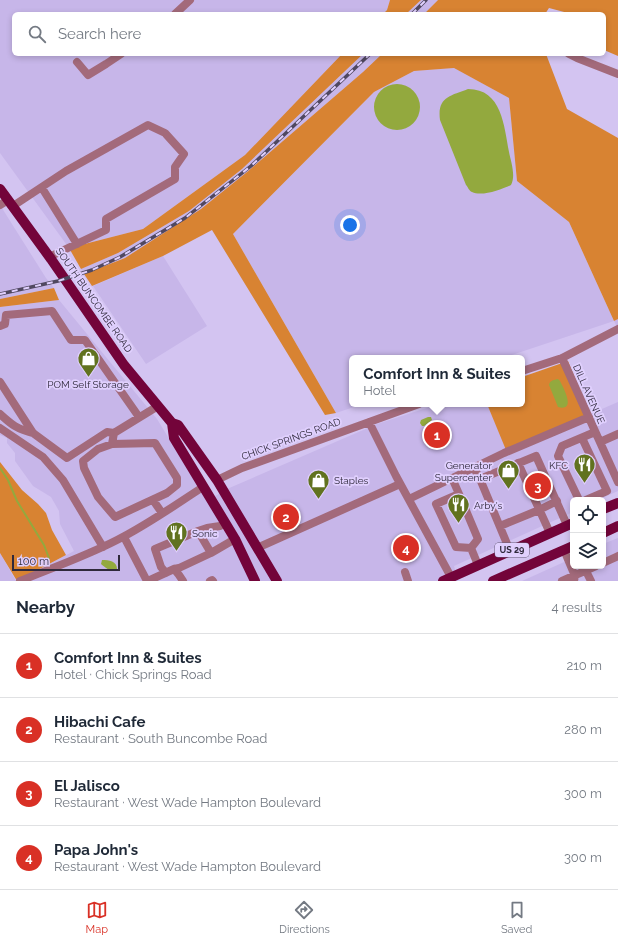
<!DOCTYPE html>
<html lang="en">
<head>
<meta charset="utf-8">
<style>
	body { margin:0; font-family:Raleway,sans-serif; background:#f2f2f3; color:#1f2937 }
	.controls { position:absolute; right:12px; bottom:12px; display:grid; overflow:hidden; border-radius:6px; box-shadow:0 2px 6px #0003 }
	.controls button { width:36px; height:36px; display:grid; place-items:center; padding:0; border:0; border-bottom:1px solid #e0e1e3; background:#fff; color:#1f2937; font:20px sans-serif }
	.scale { position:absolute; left:12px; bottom:10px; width:108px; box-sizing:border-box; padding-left:4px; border:2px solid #2f293b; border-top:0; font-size:11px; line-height:14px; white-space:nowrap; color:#2f293b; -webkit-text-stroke:3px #e0d0fe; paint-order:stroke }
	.you { position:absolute; left:350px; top:225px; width:14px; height:14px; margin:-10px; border:3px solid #fff; border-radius:50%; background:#1a73e8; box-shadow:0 0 0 6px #1a73e833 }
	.badge { display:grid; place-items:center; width:26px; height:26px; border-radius:50%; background:#d93025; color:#fff; font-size:13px; font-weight:700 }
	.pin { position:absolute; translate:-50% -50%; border:2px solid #fff; box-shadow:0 1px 4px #0006 }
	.popup { position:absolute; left:349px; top:355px; width:176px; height:52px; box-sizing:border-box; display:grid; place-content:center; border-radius:6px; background:#fff; filter:drop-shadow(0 1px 3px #0005); font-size:13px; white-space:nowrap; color:#747a83 }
	.popup b { font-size:15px; color:#1f2937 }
	.popup::after { content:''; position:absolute; left:50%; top:100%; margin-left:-8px; border:8px solid transparent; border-top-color:#fff }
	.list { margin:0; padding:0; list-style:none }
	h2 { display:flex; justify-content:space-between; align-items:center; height:52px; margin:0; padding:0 16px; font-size:17px }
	h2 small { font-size:13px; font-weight:400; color:#747a83 }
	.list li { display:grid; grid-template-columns:26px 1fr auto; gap:12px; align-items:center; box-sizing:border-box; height:64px; padding:0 16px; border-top:1px solid #e0e1e3 }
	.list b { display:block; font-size:15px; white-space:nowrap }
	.list p { margin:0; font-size:13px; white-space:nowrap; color:#747a83 }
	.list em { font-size:13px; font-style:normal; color:#747a83 }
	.icon { flex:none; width:22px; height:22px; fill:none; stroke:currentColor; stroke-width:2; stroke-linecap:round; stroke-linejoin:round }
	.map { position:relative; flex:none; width:618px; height:581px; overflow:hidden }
	.search { position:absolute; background:#fff; box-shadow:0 2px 6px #0003; left:12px; right:12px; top:12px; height:44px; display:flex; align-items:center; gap:10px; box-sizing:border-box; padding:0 14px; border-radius:6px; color:#747a83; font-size:15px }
	.sheet { height:308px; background:#fff }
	nav { display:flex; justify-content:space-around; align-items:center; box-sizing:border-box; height:56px; border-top:1px solid #e0e1e3; background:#fff; font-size:11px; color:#747a83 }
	nav a { display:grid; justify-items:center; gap:2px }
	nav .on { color:#d93025 }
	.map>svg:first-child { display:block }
</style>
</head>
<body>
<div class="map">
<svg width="618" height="581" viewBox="0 0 618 581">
	<rect width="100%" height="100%" fill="#d3c4f1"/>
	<path fill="#c7b6e9" d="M0 0H390L387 10 383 14H14V54H342L245 155 143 229 69 248 0 153Z
		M421 0H438L424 14H406Z
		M363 54H382L363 72 247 172 201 209 125 258 84 274 81 269 118 253 189 211 242 169Z
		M454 68 509 98 517 181 569 222 614 321 618 319V329L614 321 503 358H352V404H363L336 413 233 234 374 92 414 71Z
		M0 205 46 278 54 288 0 299Z
		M163 256 207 326 146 364 93 286Z
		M59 300 157 419 207 501 227 489 377 424 439 404H487L507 450 618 402V491L598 500H573V512L454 566 458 581H17L74 551 60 524 59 511 51 497 33 486 15 461V453L7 443V438L0 435V307Z
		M618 538V581H522L573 558V566H603V544Z
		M0 553 16 581H0Z"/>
	<path fill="#d88332" d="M390 0H421L406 14H383L387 10Z
		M438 0H618V56L604 50V14H569L568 13 549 8 545 14H424Z
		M342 54H363L242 169 189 211 118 253 81 269 69 248 143 229 245 155Z
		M382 54H546L567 109 618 138V319L614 321 569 222 517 181 509 98 454 68 414 71 374 92 233 234 336 413 325 415 212 230 163 256 92 286 84 274 125 258 201 209 247 172 363 72Z
		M54 288 59 300 0 307V299Z
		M568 361 590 414 506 450 487 404H522V377Z
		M0 462 22 490 38 504 46 513 52 530 66 555 17 581 0 553Z"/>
	<path fill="#93a93e" d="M374 107a23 23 0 1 1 46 0a23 23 0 1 1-46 0Z
		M468 89C502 89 504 126 509 152 511 162 516 176 511 185 502 189 482 197 472 192 469 191 468 187 466 185L440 120C437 97 450 96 468 89Z
		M558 379 560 381C563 387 577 412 558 407L549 385C550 380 554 380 558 379Z
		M428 417H431L432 420 424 426H422L420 423 421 420Z
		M102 560C109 560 117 561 117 569L116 571C109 571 106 568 101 564Z"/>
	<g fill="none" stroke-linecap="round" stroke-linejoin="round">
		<path stroke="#93a93e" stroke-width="2" d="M0 468 8 480 17 501 44 545 49 558"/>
		<path stroke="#a36a7b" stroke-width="8" d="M175 14 190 0
			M569 54 577 58 618 74
			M77 62 88 75 106 64 121 54
			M42 188 77 244
			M0 205 8 200
			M13 206 66 171 148 125 165 133 184 154 175 167V179L106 219V230L49 257
			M0 326 5 324 6 315 52 311 71 340H85L139 417
			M562 358 618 482
			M522 371 562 358 618 329
			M0 382 33 433 67 458 107 432 114 433
			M0 414C12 425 17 429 33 433
			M369 422 396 476 451 577
			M0 428 43 457 63 480 103 547
			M582 438 607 491 586 500
			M600 442 618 434
			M112 444 155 443 177 478V485L167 493 115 517 98 497 84 468 83 461 98 449 112 444 114 433 158 406
			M518 463 550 533
			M474 468 480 479 536 456 567 525
			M452 478 459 494
			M480 479 510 551
			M217 480 242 468 419 404
			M459 494 478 539 471 548 456 547 436 504Z
			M409 499 504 453 589 417
			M153 500 162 513
			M579 500 558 456 562 446 595 432
			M225 523 220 526 207 528 198 531 211 553 235 539
			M500 526 539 510 557 501
			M124 537 147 581
			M257 548 400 484
			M471 548 478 565
			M564 550 575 576 574 581
			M603 563 618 556
			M174 569 179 575 183 581
			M586 571 591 581
			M405 572 408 581
			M166 573 161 567 155 549 198 531
			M20 581C52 568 86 556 117 540 147 525 175 505 203 487
			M148 581 174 569 179 568 211 553
			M210 581 212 580 213 581
			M562 581 596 566"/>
		<path stroke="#73043a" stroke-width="10" d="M0 189 51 259 124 365 172 423 178 425 217 480 277 581
			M172 423 174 438 235 539 255 581
			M603 509 618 503
			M603 533 618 526
			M443 581 573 523
			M493 581 573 546"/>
		<defs>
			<path id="rail" d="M412 14 426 0
				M0 294 58 281 92 270 120 257 185 218 251 166 370 54"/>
		</defs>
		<use href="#rail" stroke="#504860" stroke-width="3.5"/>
		<use href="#rail" stroke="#e0d0fe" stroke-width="2" stroke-dasharray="6" stroke-linecap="butt"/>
	</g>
	<defs>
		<symbol id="shop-pin" viewBox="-11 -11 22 30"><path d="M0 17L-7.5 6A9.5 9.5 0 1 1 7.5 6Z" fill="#61721f" stroke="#e0d0fe"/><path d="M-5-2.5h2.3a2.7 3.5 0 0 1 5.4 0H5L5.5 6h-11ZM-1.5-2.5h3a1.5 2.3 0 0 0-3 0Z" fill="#fff"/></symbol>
		<symbol id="restaurant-pin" viewBox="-11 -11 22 30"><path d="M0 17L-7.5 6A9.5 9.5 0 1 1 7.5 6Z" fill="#61721f" stroke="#e0d0fe"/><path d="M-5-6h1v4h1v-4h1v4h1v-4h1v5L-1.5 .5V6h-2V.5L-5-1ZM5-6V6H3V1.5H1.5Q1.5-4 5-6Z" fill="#fff"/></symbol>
	</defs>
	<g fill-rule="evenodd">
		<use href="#shop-pin" x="76" y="346" width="25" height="34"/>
		<use href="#restaurant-pin" x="572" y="452" width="25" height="34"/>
		<use href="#shop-pin" x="496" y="458" width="25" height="34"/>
		<use href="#shop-pin" x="306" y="468" width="25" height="34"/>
		<use href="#restaurant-pin" x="446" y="492" width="25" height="34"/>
		<use href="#restaurant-pin" x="164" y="520" width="25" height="34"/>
	</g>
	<g text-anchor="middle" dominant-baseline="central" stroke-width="3.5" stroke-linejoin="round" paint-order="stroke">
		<rect fill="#e0d0fe" stroke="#645b76" stroke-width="1" x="495" y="543" width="34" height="14" rx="3"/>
		<g font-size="9" font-weight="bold" fill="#2f293b">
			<text x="512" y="550">US 29</text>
		</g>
		<g font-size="10" fill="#2f293b" stroke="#e0d0fe">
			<text transform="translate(94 300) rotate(55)">SOUTH BUNCOMBE ROAD</text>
			<text transform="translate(589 394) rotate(66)">DILL AVENUE</text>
			<text transform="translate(291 439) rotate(-20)">CHICK SPRINGS ROAD</text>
		</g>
		<g font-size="10" fill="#2f293b" stroke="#e0d0fe" text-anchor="start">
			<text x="88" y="384" text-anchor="middle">POM Self Storage</text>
			<text x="492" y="465" text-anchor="end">Generator<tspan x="492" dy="12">Supercenter</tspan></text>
			<text x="568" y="465" text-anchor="end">KFC</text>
			<text x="334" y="480">Staples</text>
			<text x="474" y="505">Arby's</text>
			<text x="192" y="533">Sonic</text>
		</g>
	</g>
</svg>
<div class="controls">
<button><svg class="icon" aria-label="locate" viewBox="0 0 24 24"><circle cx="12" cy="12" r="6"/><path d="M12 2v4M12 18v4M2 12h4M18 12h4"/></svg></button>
<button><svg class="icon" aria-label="layers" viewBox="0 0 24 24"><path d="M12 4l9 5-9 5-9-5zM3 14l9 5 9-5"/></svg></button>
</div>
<div class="scale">100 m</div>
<div class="you"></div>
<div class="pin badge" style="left:437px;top:435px">1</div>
<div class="popup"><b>Comfort Inn &amp; Suites</b>Hotel</div>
<div class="pin badge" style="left:286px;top:517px">2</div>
<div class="pin badge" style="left:538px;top:486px">3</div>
<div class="pin badge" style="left:406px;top:548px">4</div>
<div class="search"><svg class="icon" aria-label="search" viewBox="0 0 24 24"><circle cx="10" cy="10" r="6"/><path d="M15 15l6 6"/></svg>Search here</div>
</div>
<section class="sheet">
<h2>Nearby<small>4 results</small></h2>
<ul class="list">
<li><span class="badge">1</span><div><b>Comfort Inn &amp; Suites</b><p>Hotel · Chick Springs Road</p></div><em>210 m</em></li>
<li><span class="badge">2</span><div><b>Hibachi Cafe</b><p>Restaurant · South Buncombe Road</p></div><em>280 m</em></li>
<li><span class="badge">3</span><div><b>El Jalisco</b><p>Restaurant · West Wade Hampton Boulevard</p></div><em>300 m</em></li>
<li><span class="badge">4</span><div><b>Papa John's</b><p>Restaurant · West Wade Hampton Boulevard</p></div><em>300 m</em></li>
</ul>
</section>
<nav>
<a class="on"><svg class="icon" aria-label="map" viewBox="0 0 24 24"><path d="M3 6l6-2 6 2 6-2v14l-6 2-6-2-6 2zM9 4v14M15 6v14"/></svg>Map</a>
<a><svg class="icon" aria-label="directions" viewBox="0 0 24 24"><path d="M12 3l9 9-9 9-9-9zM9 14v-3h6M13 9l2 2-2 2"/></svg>Directions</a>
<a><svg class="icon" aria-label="saved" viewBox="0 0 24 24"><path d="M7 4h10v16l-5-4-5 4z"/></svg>Saved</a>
</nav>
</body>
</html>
